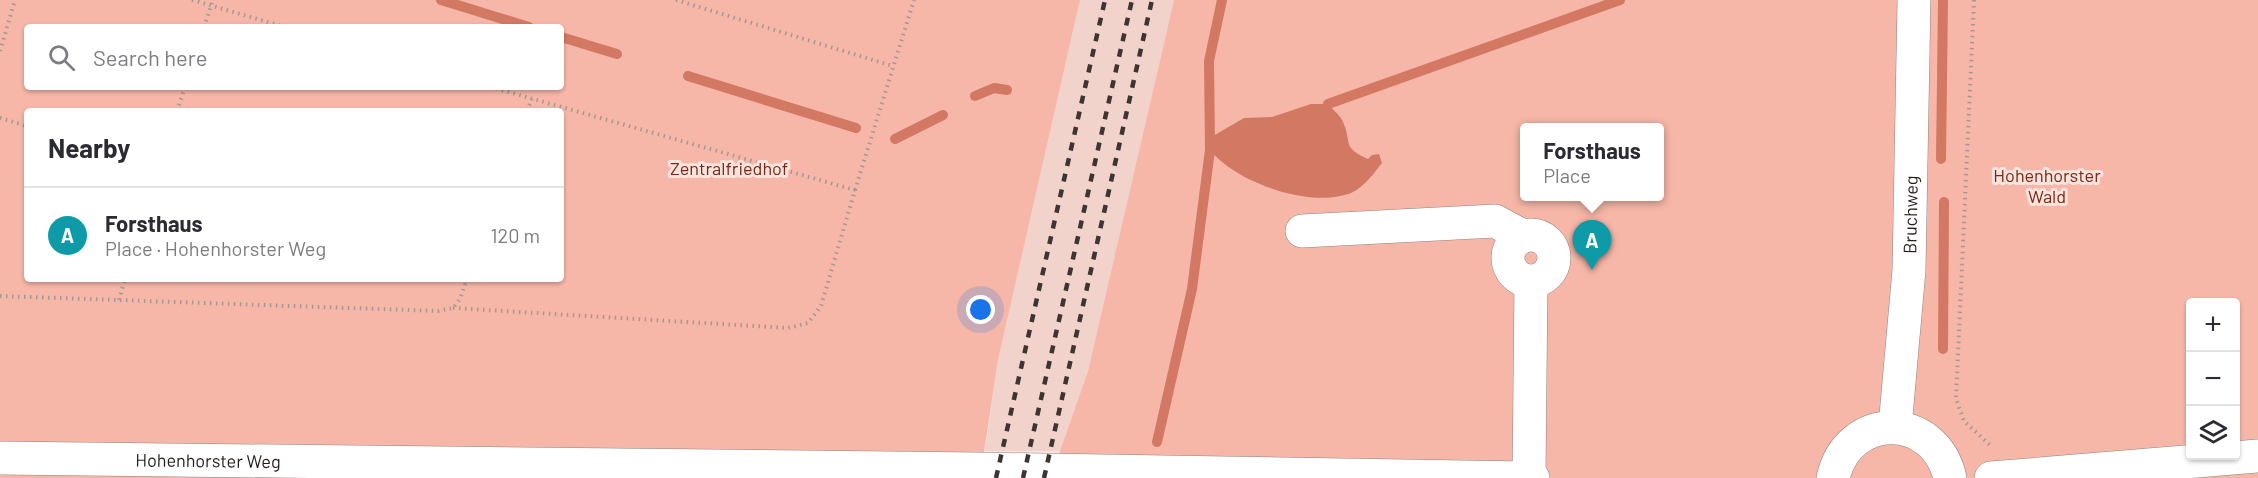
<!DOCTYPE html>
<html lang="en">
<head>
<meta charset="utf-8">
<style>
	body { margin:0; font-family:Barlow,sans-serif; background:#f2f2f3; color:#2b2b33 }
	.controls { position:absolute; right:18px; bottom:18px; display:grid; overflow:hidden; border-radius:6px; box-shadow:0 2px 4px #0004 }
	.controls button { width:54px; height:54px; display:grid; place-items:center; padding:0; border:0; border-bottom:2px solid #e1e1e2; background:#fff; color:#2b2b33; font:30px sans-serif }
	.you { position:absolute; left:981px; top:310px; width:21px; height:21px; margin:-15px; border:4px solid #fff; border-radius:50%; background:#1a73e8; box-shadow:0 0 0 9px #1a73e833 }
	.badge { display:grid; place-items:center; width:39px; height:39px; border-radius:50%; background:#337c7e; color:#fff; font-size:20px; font-weight:700 }
	.pin { position:absolute; translate:-50% -50px; filter:drop-shadow(0 2px 3px #0008) }
	.pin::after { content:''; position:absolute; top:32px; width:21px; height:18px; background:inherit; clip-path:polygon(0 0,100% 0,50% 100%) }
	.popup { position:absolute; left:1520px; top:123px; width:144px; height:78px; box-sizing:border-box; display:grid; place-content:center; border-radius:6px; background:#fff; filter:drop-shadow(0 2px 4px #0005); font-size:20px; white-space:nowrap; color:#7c7c81 }
	.popup b { font-size:22px; color:#2b2b33 }
	.popup::after { content:''; position:absolute; left:50%; top:100%; margin-left:-12px; border:12px solid transparent; border-top-color:#fff }
	.list { margin:0; padding:0; list-style:none }
	h2 { display:flex; justify-content:space-between; align-items:center; height:78px; margin:0; padding:0 24px; font-size:26px }
	h2 small { font-size:20px; font-weight:400; color:#7c7c81 }
	.list li { display:grid; grid-template-columns:39px 1fr auto; gap:18px; align-items:center; box-sizing:border-box; height:96px; padding:0 24px; border-top:2px solid #e1e1e2 }
	.list b { display:block; font-size:22px; white-space:nowrap }
	.list p { margin:0; font-size:20px; white-space:nowrap; color:#7c7c81 }
	.list em { font-size:20px; font-style:normal; color:#7c7c81 }
	.icon { flex:none; width:33px; height:33px; fill:none; stroke:currentColor; stroke-width:2; stroke-linecap:round; stroke-linejoin:round }
	.map { position:relative; flex:none; width:2258px; height:478px; overflow:hidden }
	.search { position:absolute; background:#fff; box-shadow:0 2px 4px #0004; left:24px; top:24px; width:540px; height:66px; display:flex; align-items:center; gap:15px; box-sizing:border-box; padding:0 21px; border-radius:6px; color:#7c7c81; font-size:22px }
	.panel { position:absolute; background:#fff; box-shadow:0 2px 4px #0004; left:24px; top:108px; width:540px; height:174px; border-radius:6px }
	.map>svg:first-child { display:block }
</style>
</head>
<body>
<div class="map">
<svg width="2258" height="478" viewBox="0 0 2258 478">
	<rect width="100%" height="100%" fill="#f8e3dd"/>
	<path fill="#f1d3cc" d="M1080 0H1174L1088 371 1060 451H985L998 360Z"/>
	<path fill="#f6b7a8" fill-rule="evenodd" d="M0 0H1080L998 360 980 478H0ZM27 27H561V87H27ZM27 111H561V279H27Z
		M1174 0H2258V478H1054L1060 451 1088 371ZM1524 128H1660V196H1524ZM2190 302H2236V456H2190Z"/>
	<path fill="#d37863" d="M1311 104H1328C1332 109 1339 114 1342 120 1353 141 1340 147 1368 159L1372 155 1379 154 1382 163C1374 173 1365 186 1353 192 1314 210 1236 183 1210 150L1213 136 1244 118 1272 117Z"/>
	<g fill="none" stroke-linecap="round" stroke-linejoin="round">
		<path stroke="#d37863" stroke-width="10" d="M441 0 529 27
			M561 37 617 54
			M688 76 856 128
			M975 96 994 88 1007 90
			M1328 104 1620 0
			M895 139 943 115
			M1941 159 1943 0
			M1943 349 1944 202
			M1157 442 1192 289 1210 150 1209 61 1222 0"/>
		<defs>
			<g id="minor">
				<path d="M1302 231 1495 221 1523 236"/>
				<circle cx="1531" cy="258" r="23"/>
				<path id="s1" d="M1895 427 1909 270 1914 0"/>
				<path id="s2" d="M0 458 978 469 1533 478"/>
				<path d="M1529 478 1531 282"/>
				<path d="M1833 478C1848 411 1935 411 1950 478"/>
				<path d="M1991 478 2258 456"/>
			</g>
		</defs>
		<use href="#minor" stroke="#93807b" stroke-width="34"/>
		<path stroke="#a79793" stroke-width="4" stroke-dasharray="1.5 4.5" stroke-linecap="butt" d="M192 0 285 27
			M676 0 893 66
			M1974 0 1956 399 1964 421 1990 445
			M204 27 213 0
			M0 51 15 0
			M177 111 185 87
			M527 111 532 99
			M0 118 27 126
			M855 190 914 0
			M0 296 438 311 453 308 460 299 467 279
			M119 300 125 279
			M453 308 788 328 808 323 821 306 855 190 491 87"/>
		<use href="#minor" stroke="#fff" stroke-width="33"/>
		<path stroke="#3e3533" stroke-width="4.5" stroke-dasharray="8 8" stroke-linecap="butt" d="M996 478 1105 0
			M1023 478 1132 0
			M1044 478 1152 0"/>
	</g>
	<g text-anchor="middle" dominant-baseline="central" stroke-width="6" stroke-linejoin="round" paint-order="stroke">
		<g font-size="18" fill="#7a2715" stroke="#f8e3dd">
			<text x="729" y="168">Zentralfriedhof</text>
			<text x="2047" y="175">Hohenhorster<tspan x="2047" dy="21">Wald</tspan></text>
		</g>
		<g font-size="18" fill="#251e1c" stroke="#f8e3dd">
			<text stroke="none"><textPath href="#s1" startOffset="213">Bruchweg</textPath></text>
			<text stroke="none"><textPath href="#s2" startOffset="208">Hohenhorster Weg</textPath></text>
		</g>
	</g>
</svg>
<div class="controls">
<button>+</button>
<button>−</button>
<button><svg class="icon" aria-label="layers" viewBox="0 0 24 24"><path d="M12 4l9 5-9 5-9-5zM3 14l9 5 9-5"/></svg></button>
</div>
<div class="you"></div>
<div class="pin badge" style="left:1592px;top:270px;background:#0f9aa8">A</div>
<div class="popup"><b>Forsthaus</b>Place</div>
<div class="search"><svg class="icon" aria-label="search" viewBox="0 0 24 24"><circle cx="10" cy="10" r="6"/><path d="M15 15l6 6"/></svg>Search here</div>
<section class="panel">
<h2>Nearby<small></small></h2>
<ul class="list">
<li><span class="badge" style="background:#0f9aa8">A</span><div><b>Forsthaus</b><p>Place · Hohenhorster Weg</p></div><em>120 m</em></li>
</ul>
</section>
</div>
</body>
</html>
